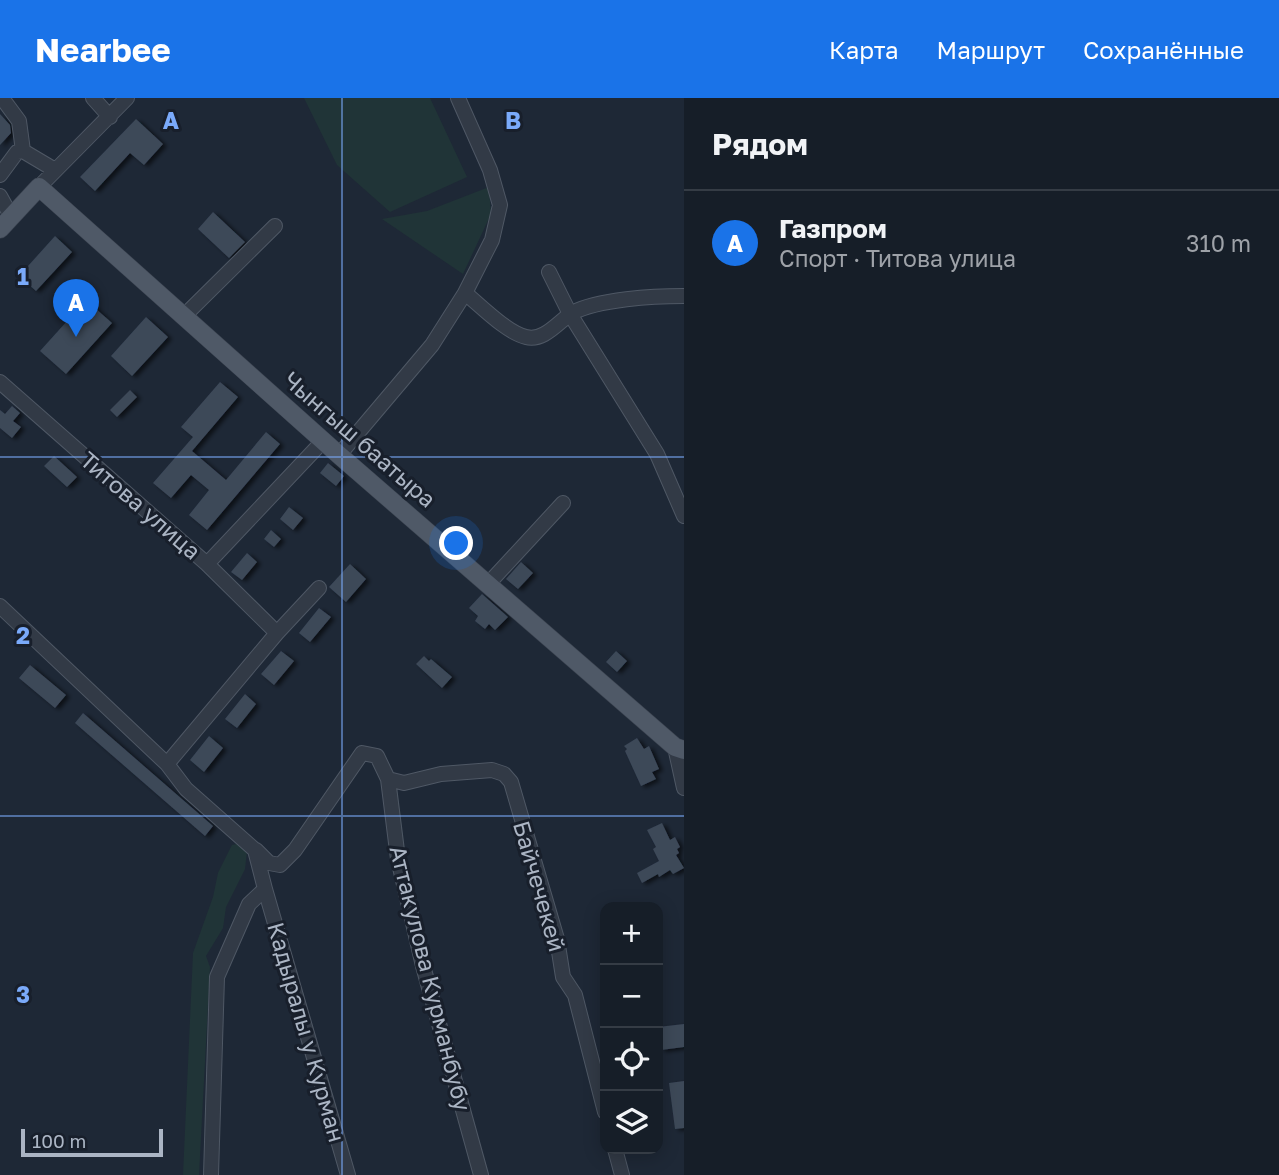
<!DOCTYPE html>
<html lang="ru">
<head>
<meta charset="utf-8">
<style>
	body { margin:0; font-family:"Golos Text",sans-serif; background:#1f2730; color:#f1f3f6 }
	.controls { position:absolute; right:21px; bottom:21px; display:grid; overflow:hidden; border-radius:14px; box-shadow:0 4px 18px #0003 }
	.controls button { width:63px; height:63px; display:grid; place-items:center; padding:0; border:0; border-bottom:2px solid #353c45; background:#161e28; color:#f1f3f6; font:35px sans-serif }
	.scale { position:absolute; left:21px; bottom:18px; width:142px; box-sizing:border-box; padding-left:7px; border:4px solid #abb5c4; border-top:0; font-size:19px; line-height:24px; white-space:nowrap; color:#abb5c4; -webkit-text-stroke:5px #181f2b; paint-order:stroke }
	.you { position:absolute; left:457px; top:446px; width:24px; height:24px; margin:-18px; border:5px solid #fff; border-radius:50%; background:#1a73e8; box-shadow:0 0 0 10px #1a73e833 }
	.badge { display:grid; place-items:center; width:46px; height:46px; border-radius:50%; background:#1a73e8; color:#fff; font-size:23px; font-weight:700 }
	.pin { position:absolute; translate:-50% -58px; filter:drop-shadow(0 2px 4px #0008) }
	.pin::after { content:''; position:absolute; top:37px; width:24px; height:21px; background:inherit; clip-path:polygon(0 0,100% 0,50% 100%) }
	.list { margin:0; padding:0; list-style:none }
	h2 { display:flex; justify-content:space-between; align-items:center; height:91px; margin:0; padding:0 28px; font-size:30px }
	h2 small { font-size:23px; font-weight:400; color:#9ea2a8 }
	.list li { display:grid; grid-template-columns:46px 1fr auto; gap:21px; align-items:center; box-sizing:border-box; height:105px; padding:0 28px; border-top:2px solid #353c45 }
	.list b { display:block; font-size:26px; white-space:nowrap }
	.list p { margin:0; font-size:23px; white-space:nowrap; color:#9ea2a8 }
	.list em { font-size:23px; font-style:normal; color:#9ea2a8 }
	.icon { flex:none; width:38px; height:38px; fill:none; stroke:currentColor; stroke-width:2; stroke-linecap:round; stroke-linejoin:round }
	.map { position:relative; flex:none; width:684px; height:1077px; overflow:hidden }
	header { display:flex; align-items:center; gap:42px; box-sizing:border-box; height:98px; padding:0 35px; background:#1a73e8; color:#fff }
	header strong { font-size:33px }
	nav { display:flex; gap:38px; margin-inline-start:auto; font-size:24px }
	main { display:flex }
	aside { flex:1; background:#161e28 }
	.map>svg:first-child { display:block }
</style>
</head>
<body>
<header>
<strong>Nearbee</strong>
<nav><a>Карта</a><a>Маршрут</a><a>Сохранённые</a></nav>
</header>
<main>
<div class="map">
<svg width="684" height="1077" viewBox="0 0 684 1077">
	<defs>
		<filter id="shadow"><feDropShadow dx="4" dy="2" stdDeviation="2" flood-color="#0009"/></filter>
	</defs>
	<rect width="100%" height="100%" fill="#1e2836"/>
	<path fill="#203437" d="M304 0H430L467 79 390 114 337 67Z
		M489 89 491 116 463 176 382 121 427 113Z
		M237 746 247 753 245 771 226 809 223 830 206 858 210 869 199 1077H183L193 855 213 799 218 775 232 747Z"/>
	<path fill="#3c4859" filter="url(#shadow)" d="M0 16 10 27 11 35 0 47Z
		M136 21 163 46 144 67 130 55 95 93 80 79Z
		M213 114 245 144 229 160 198 131Z
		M55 138 72 154 36 193 19 178Z
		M86 202 112 225 66 276 40 253Z
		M146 219 168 239 132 278 111 258Z
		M220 284 238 299 192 353 226 382 266 334 280 346 207 432 189 417 209 392 191 377 171 400 153 385 193 339 181 329Z
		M130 292 137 299 117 319 110 312Z
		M12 308 20 315 13 323 21 329 12 340 0 330V312L5 316Z
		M54 358 77 379 67 389 44 368Z
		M328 365 344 378 336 388 320 375Z
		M289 409 303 420 293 432 280 421Z
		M271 432 281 441 274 449 264 441Z
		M247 455 257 464 242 482 231 474Z
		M521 464 533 475 518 491 506 481Z
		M350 466 366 481 346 504 329 489Z
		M482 496 508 519 495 532 489 526 485 531 475 523 478 518 469 510Z
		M319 510 331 519 310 544 299 535Z
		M281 553 294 563 274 587 261 576Z
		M616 553 627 563 617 574 606 564Z
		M424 558 429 563 431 561 452 579 442 590 416 566Z
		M30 567 66 597 55 610 19 580Z
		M245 596 256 606 237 630 225 621Z
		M83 615 213 728 205 738 75 625Z
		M209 638 223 650 204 674 190 662Z
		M637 640 644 651 649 648 659 671 652 674 656 681 641 688 625 653 627 651 624 648Z
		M662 725 670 742 675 739 680 749 677 751 679 755 676 757 684 770 673 776 670 772 659 779 658 776 642 785 637 775 659 763 653 751 656 749 647 732Z
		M684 926V949L661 952 658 929Z
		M684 983V1030L675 1031 669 985Z"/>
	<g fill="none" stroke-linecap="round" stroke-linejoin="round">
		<defs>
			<path id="minor" d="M2 0 19 23 23 53
				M93 0 110 19
				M0 77 17 54 23 53 55 72
				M39 89 127 0
				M0 98 11 118
				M549 174 570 216 657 356 684 418
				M465 195C481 208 506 234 526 239 544 244 559 223 572 215 598 201 654 198 684 198
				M184 218 275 128
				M0 284 207 466 277 535
				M339 357 432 247 465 195 492 142 500 107 490 72 458 0
				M207 466 324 342
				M489 485 563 405
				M0 508 167 666 186 691 255 752 265 791 249 806 217 879 211 1077
				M675 649 684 690
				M167 666 277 535 319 490
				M388 681 404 685 441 676 492 672 504 676 511 684 557 841 563 879 575 897 605 1014
				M256 752 269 765 280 767 295 752 362 655 377 658 388 681 398 761 423 868 481 1077
				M265 791 348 1077
				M615 1051 622 1077"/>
			<path id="major" d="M0 131 39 89 339 357 675 649 684 652"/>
		</defs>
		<use href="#minor" stroke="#4f5865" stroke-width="16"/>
		<use href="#major" stroke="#3b4350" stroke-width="19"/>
		<use href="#minor" stroke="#323a46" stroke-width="14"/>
		<use href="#major" stroke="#4f5967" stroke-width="18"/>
	</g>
	<path fill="none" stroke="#7aaafa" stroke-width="2" stroke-opacity="0.55" d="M342 0V1077M0 359H684M0 718H684"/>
	<g text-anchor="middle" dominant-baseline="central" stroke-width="6" stroke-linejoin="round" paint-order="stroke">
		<g font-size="23" fill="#abb5c4" stroke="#181f2b">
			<text transform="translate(360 341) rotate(41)">Чынгыш баатыра</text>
			<text transform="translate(141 407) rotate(41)">Титова улица</text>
			<text transform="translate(540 788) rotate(74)">Байчечекей</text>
			<text transform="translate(431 880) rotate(76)">Аттакулова Курманбубу</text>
			<text transform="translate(307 934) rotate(74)">Кадыралы у Курман</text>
		</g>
	</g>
	<g font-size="23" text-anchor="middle" font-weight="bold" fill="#7aaafa" stroke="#181f2b" stroke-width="6" stroke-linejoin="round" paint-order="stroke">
		<text x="171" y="31">A</text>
		<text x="513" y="31">B</text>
		<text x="23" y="187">1</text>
		<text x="23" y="546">2</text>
		<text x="23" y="905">3</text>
	</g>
</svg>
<div class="controls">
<button>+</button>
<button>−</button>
<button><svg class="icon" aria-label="locate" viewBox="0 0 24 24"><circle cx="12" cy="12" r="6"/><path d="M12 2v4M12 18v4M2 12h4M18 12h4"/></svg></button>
<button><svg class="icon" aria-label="layers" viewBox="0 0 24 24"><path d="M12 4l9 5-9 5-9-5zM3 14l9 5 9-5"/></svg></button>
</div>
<div class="scale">100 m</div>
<div class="you"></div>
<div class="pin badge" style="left:76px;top:239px">A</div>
</div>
<aside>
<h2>Рядом<small></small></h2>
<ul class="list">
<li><span class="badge">A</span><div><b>Газпром</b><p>Спорт · Титова улица</p></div><em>310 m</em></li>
</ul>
</aside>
</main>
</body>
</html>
